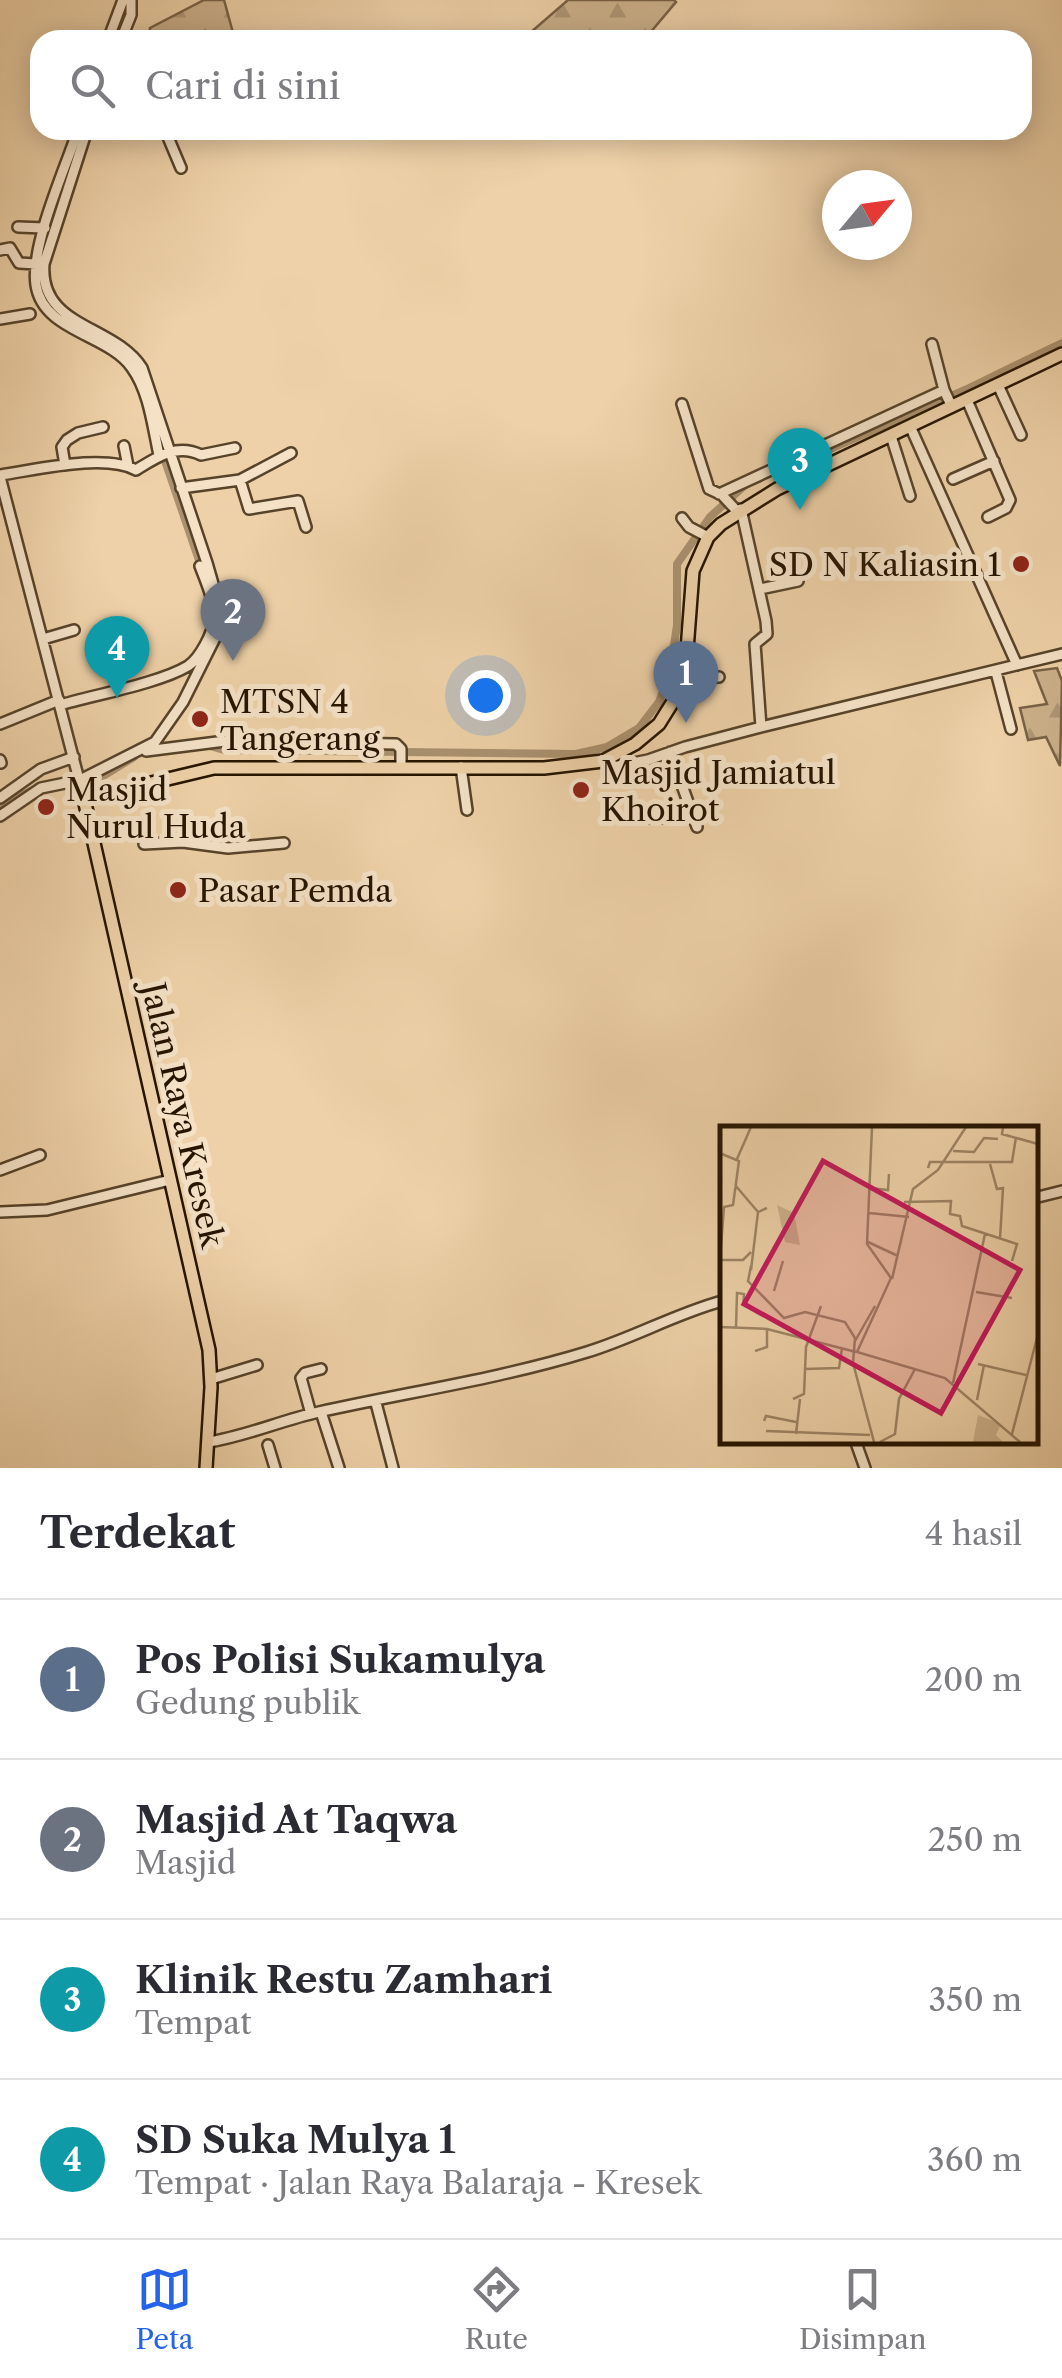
<!DOCTYPE html>
<html lang="id">
<head>
<meta charset="utf-8">
<style>
	body { margin:0; font-family:"Libre Caslon Text",serif; background:#f7f7f7; color:#2b2b33 }
	.compass { position:absolute; left:822px; top:170px; width:90px; height:90px; border-radius:50%; background:#fff; box-shadow:0 5px 25px #0003; rotate:61deg }
	.you { position:absolute; left:485px; top:695px; width:35px; height:35px; margin:-25px; border:8px solid #fff; border-radius:50%; background:#1a73e8; box-shadow:0 0 0 15px #1a73e833 }
	.badge { display:grid; place-items:center; width:65px; height:65px; border-radius:50%; background:#2563eb; color:#fff; font-size:32px; font-weight:700 }
	.pin { position:absolute; translate:-50% -82px; filter:drop-shadow(0 2px 5px #0008) }
	.pin::after { content:''; position:absolute; top:52px; width:35px; height:30px; background:inherit; clip-path:polygon(0 0,100% 0,50% 100%) }
	.list { margin:0; padding:0; list-style:none }
	h2 { display:flex; justify-content:space-between; align-items:center; height:130px; margin:0; padding:0 40px; font-size:42px }
	h2 small { font-size:32px; font-weight:400; color:#7c7c81 }
	.list li { display:grid; grid-template-columns:65px 1fr auto; gap:30px; align-items:center; box-sizing:border-box; height:160px; padding:0 40px; border-top:2px solid #e1e1e2 }
	.list b { display:block; font-size:38px; white-space:nowrap }
	.list p { margin:0; font-size:32px; white-space:nowrap; color:#7c7c81 }
	.list em { font-size:32px; font-style:normal; color:#7c7c81 }
	.icon { flex:none; width:55px; height:55px; fill:none; stroke:currentColor; stroke-width:2; stroke-linecap:round; stroke-linejoin:round }
	.map { position:relative; flex:none; width:1062px; height:1468px; overflow:hidden }
	.search { position:absolute; background:#fff; box-shadow:0 5px 25px #0003; left:30px; right:30px; top:30px; height:110px; display:flex; align-items:center; gap:25px; box-sizing:border-box; padding:0 35px; border-radius:30px; color:#7c7c81; font-size:38px }
	.sheet { height:770px; background:#fff }
	nav { display:flex; justify-content:space-around; align-items:center; box-sizing:border-box; height:140px; border-top:2px solid #e1e1e2; background:#fff; font-size:28px; color:#7c7c81 }
	nav a { display:grid; justify-items:center; gap:5px }
	nav .on { color:#2563eb }
	.map>svg:first-child { display:block }
</style>
</head>
<body>
<div class="map">
<svg width="1062" height="1468" viewBox="0 0 1062 1468">
	<defs>
		<pattern id="forest-firs" width="22" height="20" patternUnits="userSpaceOnUse" patternTransform="scale(2.5)"><rect width="22" height="20" fill="#ccb18b"/><path d="M5 1l3.5 6h-7zM16 11l3.5 6h-7z" fill="#af9776"/></pattern>
	</defs>
	<rect width="100%" height="100%" fill="#eed1a8"/>
	<filter id="stains"><feTurbulence type="fractalNoise" baseFrequency=".002" numOctaves="4"/><feColorMatrix values="0 0 0 0 .2 0 0 0 0 .09 0 0 0 0 .02 0 0 0 .5 -.17"/></filter>
	<radialGradient id="worn" r=".72"><stop offset=".6" stop-color="#630" stop-opacity="0"/><stop offset="1" stop-color="#630" stop-opacity=".3"/></radialGradient>
	<path fill="url(#forest-firs)" stroke="#786246" stroke-width="2.5" d="M204 0H224L235 40H149L150 28Z
		M568 0H674L676 2 644 40H509L523 39Z
		M1057 668 1062 681 1060 766 1046 737 1028 740 1020 708 1047 704 1034 671Z"/>
	<g fill="none" stroke-linecap="round" stroke-linejoin="round">
		<path stroke="#aa916f" stroke-width="8" d="M162 452 203 572
			M775 473 965 390 1062 343
			M206 745 224 750 576 754 607 747 639 728 659 702 670 673 677 625V564L710 517 744 486
			M89 778 103 776 134 757
			M0 805 31 791"/>
		<defs>
			<path id="minor" d="M108 40 123 0
				M121 40 131 15V0
				M78 130C65 169 30 246 36 285 43 332 109 334 132 368 149 391 153 428 159 455
				M165 130 181 168
				M18 227 45 228
				M0 250 10 248 19 263 36 264
				M0 319 30 314
				M932 344 944 390 952 407
				M998 385 1021 435
				M967 400 1010 500 1006 508 988 517
				M682 404 709 489 722 495 737 511
				M910 426 1017 665
				M891 436 910 496
				M124 446 128 466
				M65 465 62 447 67 440 78 433 103 427
				M0 475C36 470 104 453 136 470 157 457 177 443 201 455L235 448
				M0 477 84 799
				M953 479 994 461
				M240 480 291 453
				M181 488 240 480 249 509 298 501 306 527
				M719 494 944 390
				M741 509 766 621 767 634 755 644 761 727
				M682 518 689 527 708 537
				M760 589 798 581
				M43 639 74 630
				M996 672 1011 729
				M683 679 719 677
				M60 705C94 695 160 683 188 666 200 658 213 633 214 619 215 601 206 582 200 566
				M0 724 59 700
				M146 751 225 741 396 744 401 749V767
				M670 752 697 827
				M0 760 1 763
				M603 761 613 767 648 760 685 747 761 727 1062 654
				M461 767 467 810
				M0 798 41 769 74 757
				M0 816 41 788 80 780 155 742 183 702 221 626 222 615 207 563 142 368C114 324 39 328 44 264L87 130
				M632 818H670L692 814
				M144 844 183 842 228 848 284 843
				M0 1170 40 1155
				M1034 1198 1062 1191
				M0 1212 47 1210 170 1180
				M211 1379 257 1365
				M376 1403 393 1468
				M321 1412 339 1468
				M311 1414 301 1378 305 1373 321 1369
				M855 1440 865 1468
				M209 1442C247 1436 282 1420 319 1412 408 1392 499 1379 587 1352 633 1338 675 1314 722 1301
				M268 1445 275 1468"/>
			<path id="major" d="M206 1468 211 1387 209 1350 84 799 214 768H544L603 761 635 744 659 724 679 692 687 650 693 571 708 537 721 524 777 489 1062 354"/>
		</defs>
		<use href="#minor" stroke="#57432a" stroke-width="14"/>
		<use href="#major" stroke="#251400" stroke-width="16"/>
		<use href="#minor" stroke="#f4e1c6" stroke-width="9"/>
		<use href="#major" stroke="#eed1a8" stroke-width="11"/>
	</g>
	<g fill="#8f2418" stroke="#f4e1c6" stroke-width="4">
		<circle cx="1021" cy="564" r="10"/>
		<circle cx="200" cy="719" r="10"/>
		<circle cx="581" cy="790" r="10"/>
		<circle cx="46" cy="807" r="10"/>
		<circle cx="178" cy="890" r="10"/>
	</g>
	<g text-anchor="middle" dominant-baseline="central" stroke-width="10" stroke-linejoin="round" paint-order="stroke">
		<g font-size="32" fill="#251400" stroke="#f4e1c6" text-anchor="start">
			<text x="1001" y="564" text-anchor="end">SD N Kaliasin 1</text>
			<text x="220" y="701">MTSN 4<tspan x="220" dy="37">Tangerang</tspan></text>
			<text x="601" y="772">Masjid Jamiatul<tspan x="601" dy="37">Khoirot</tspan></text>
			<text x="66" y="789">Masjid<tspan x="66" dy="37">Nurul Huda</tspan></text>
			<text x="198" y="890">Pasar Pemda</text>
		</g>
		<g font-size="32" fill="#251400" stroke="#f4e1c6">
			<text transform="translate(183 1115) rotate(77)">Jalan Raya Kresek</text>
		</g>
	</g>
	<g transform="translate(720 1126)">
		<rect width="318" height="318" fill="#eed1a8"/>
		<path d="M258 289 281 298 276 309 283 316H253Z" fill="#ccb18b"/>
		<path d="M57 79 74 87 80 119 65 116Z" fill="#ccb18b"/>
		<path fill="none" stroke="#9e8565" stroke-width="2.5" d="M152 1 147 118 171 152 137 226 225 252 300 316M283 1 282 8 318 18M233 25 254 26 264 12 278 13M17 33 31 1M270 38 277 63 283 62 280 113M208 42 210 36H292L296 11M15 59 38 86M150 62 168 64 169 48M184 76 231 75 230 88 240 90 242 100 297 118 292 135M149 87 189 91M148 116 178 130M0 134 4 81 13 79 19 35 2 28M0 134H23L31 126M31 140 28 155 64 192 85 186 125 196 135 212 133 237 154 316M31 144 38 86 47 82M172 153 193 63 218 44 246 1M54 165 63 135M256 166 292 172M0 201 47 203 136 226M16 202 17 167 24 168 23 180M135 215 155 180M35 225 47 221V203M258 238 306 249M84 243 119 242 122 222M233 257 265 108M73 273 84 268 86 221 101 180M257 274 264 239M44 295 46 290 76 296M46 305 150 309M76 308 80 273M292 308 318 208M160 316 175 308 179 273 195 243"/>
		<path fill="#c2185b" fill-opacity="0.15" stroke="#c2185b" stroke-width="5" d="M103 35 300 144 221 287 24 178Z"/>
		<rect width="318" height="318" fill="none" stroke="#251400" stroke-width="5"/>
	</g>
	<rect width="100%" height="100%" filter="url(#stains)"/>
	<rect width="100%" height="100%" fill="url(#worn)"/>
</svg>
<svg class="compass" viewBox="-18 -18 36 36"><path d="M0-13l5 13h-10z" fill="#e53935"/><path d="M0 13l5-13h-10z" fill="#7c7c81"/></svg>
<div class="you"></div>
<div class="pin badge" style="left:686px;top:723px;background:#5c6f8a">1</div>
<div class="pin badge" style="left:233px;top:661px;background:#6b7280">2</div>
<div class="pin badge" style="left:800px;top:510px;background:#0f9aa8">3</div>
<div class="pin badge" style="left:117px;top:698px;background:#0f9aa8">4</div>
<div class="search"><svg class="icon" aria-label="search" viewBox="0 0 24 24"><circle cx="10" cy="10" r="6"/><path d="M15 15l6 6"/></svg>Cari di sini</div>
</div>
<section class="sheet">
<h2>Terdekat<small>4 hasil</small></h2>
<ul class="list">
<li><span class="badge" style="background:#5c6f8a">1</span><div><b>Pos Polisi Sukamulya</b><p>Gedung publik</p></div><em>200 m</em></li>
<li><span class="badge" style="background:#6b7280">2</span><div><b>Masjid At Taqwa</b><p>Masjid</p></div><em>250 m</em></li>
<li><span class="badge" style="background:#0f9aa8">3</span><div><b>Klinik Restu Zamhari</b><p>Tempat</p></div><em>350 m</em></li>
<li><span class="badge" style="background:#0f9aa8">4</span><div><b>SD Suka Mulya 1</b><p>Tempat · Jalan Raya Balaraja - Kresek</p></div><em>360 m</em></li>
</ul>
</section>
<nav>
<a class="on"><svg class="icon" aria-label="map" viewBox="0 0 24 24"><path d="M3 6l6-2 6 2 6-2v14l-6 2-6-2-6 2zM9 4v14M15 6v14"/></svg>Peta</a>
<a><svg class="icon" aria-label="directions" viewBox="0 0 24 24"><path d="M12 3l9 9-9 9-9-9zM9 14v-3h6M13 9l2 2-2 2"/></svg>Rute</a>
<a><svg class="icon" aria-label="saved" viewBox="0 0 24 24"><path d="M7 4h10v16l-5-4-5 4z"/></svg>Disimpan</a>
</nav>
</body>
</html>
